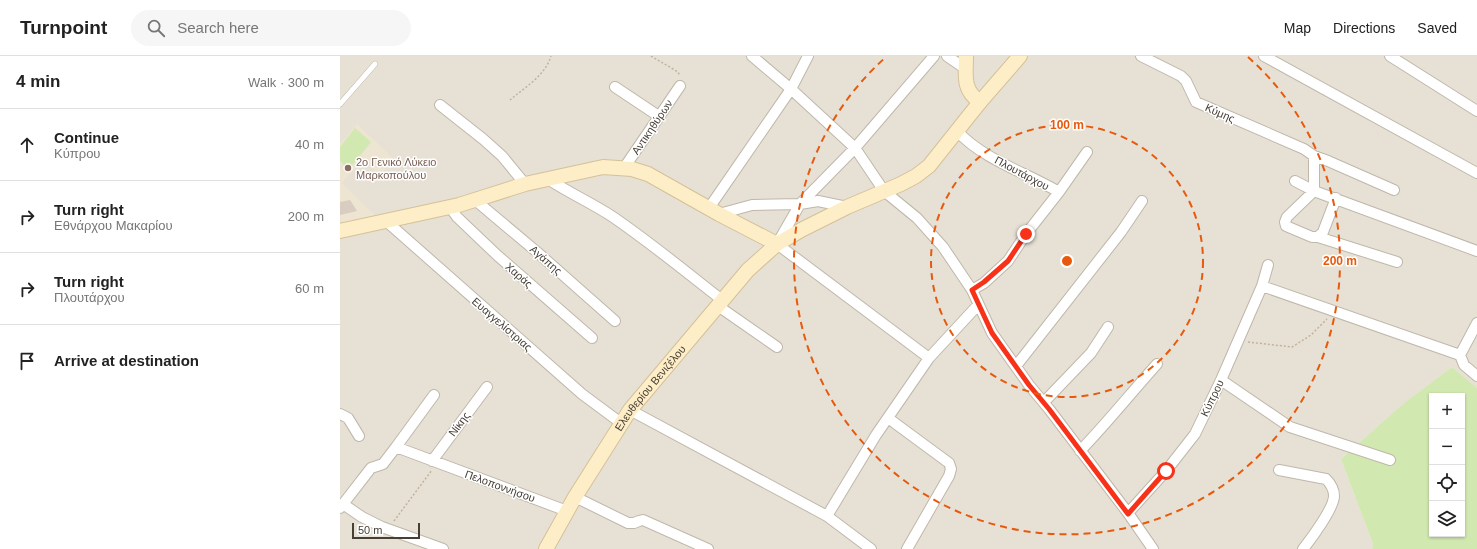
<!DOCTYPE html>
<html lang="en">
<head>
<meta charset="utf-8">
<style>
	body { margin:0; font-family:Arial,sans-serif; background:#f6f6f6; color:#222 }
	.controls { position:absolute; right:12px; bottom:12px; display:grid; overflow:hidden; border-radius:0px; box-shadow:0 1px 3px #0004 }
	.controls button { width:36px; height:36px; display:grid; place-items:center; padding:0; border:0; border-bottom:1px solid #e0e0e0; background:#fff; color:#222; font:20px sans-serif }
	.scale { position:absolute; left:12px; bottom:10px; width:68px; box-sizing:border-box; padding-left:4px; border:2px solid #473f36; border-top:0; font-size:11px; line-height:14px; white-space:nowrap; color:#473f36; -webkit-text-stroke:3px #fff; paint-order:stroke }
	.stop { position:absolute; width:12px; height:12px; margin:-9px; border:3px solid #f83119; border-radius:50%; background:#fff }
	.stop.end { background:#f83119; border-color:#fff; box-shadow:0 1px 4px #0008 }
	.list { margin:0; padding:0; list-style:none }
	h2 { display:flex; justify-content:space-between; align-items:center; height:52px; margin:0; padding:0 16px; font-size:17px }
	h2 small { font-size:13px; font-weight:400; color:#767676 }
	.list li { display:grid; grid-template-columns:26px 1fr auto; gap:12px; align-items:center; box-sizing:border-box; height:72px; padding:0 16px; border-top:1px solid #e0e0e0 }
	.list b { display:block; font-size:15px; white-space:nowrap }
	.list p { margin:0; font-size:13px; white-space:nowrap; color:#767676 }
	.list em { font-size:13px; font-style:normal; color:#767676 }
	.icon { flex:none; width:22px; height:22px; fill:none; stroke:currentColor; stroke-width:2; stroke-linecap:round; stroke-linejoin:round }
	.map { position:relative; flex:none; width:1137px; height:493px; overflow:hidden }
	header { display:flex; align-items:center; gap:24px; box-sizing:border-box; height:56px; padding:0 20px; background:#fff; border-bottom:1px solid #e0e0e0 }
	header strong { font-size:19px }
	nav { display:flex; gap:22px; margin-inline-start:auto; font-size:14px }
	.search { width:280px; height:36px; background:#f6f6f6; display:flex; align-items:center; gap:10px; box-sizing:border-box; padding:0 14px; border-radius:22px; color:#767676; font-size:15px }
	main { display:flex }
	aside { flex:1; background:#fff }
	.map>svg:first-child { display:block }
</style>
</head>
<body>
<header>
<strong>Turnpoint</strong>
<div class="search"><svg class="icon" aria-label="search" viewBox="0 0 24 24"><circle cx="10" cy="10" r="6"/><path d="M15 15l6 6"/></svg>Search here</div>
<nav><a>Map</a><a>Directions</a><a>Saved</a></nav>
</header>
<main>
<aside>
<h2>4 min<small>Walk · 300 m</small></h2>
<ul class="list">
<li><svg class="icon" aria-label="ahead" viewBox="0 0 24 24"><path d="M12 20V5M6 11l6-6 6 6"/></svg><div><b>Continue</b><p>Κύπρου</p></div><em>40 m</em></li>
<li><svg class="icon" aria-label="right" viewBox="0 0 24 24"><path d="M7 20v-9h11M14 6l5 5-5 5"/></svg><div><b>Turn right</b><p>Εθνάρχου Μακαρίου</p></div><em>200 m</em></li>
<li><svg class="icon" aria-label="right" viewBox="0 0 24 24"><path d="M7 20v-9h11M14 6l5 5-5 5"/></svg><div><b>Turn right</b><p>Πλουτάρχου</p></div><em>60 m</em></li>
<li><svg class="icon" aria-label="arrive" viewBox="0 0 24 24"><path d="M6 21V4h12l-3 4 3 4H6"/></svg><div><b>Arrive at destination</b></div></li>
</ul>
</aside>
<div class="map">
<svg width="1137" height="493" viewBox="0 0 1137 493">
	<rect width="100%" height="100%" fill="#f3efe7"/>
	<path fill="#e7e1d5" d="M0 0H1137V332L1112 311 1064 347 1001 403 1033 488 1032 493H0Z"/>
	<path fill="#ede4d1" d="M17 68 54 103 40 119 23 104 2 127 36 160 3 168 0 161V88Z"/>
	<path fill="#d1e8b0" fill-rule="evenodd" d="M15 72 31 86 9 113 0 105V91Z
		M1112 311 1137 332V493H1032L1033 488 1001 403 1064 347ZM1092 340H1122V478H1092Z"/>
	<path fill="#d8cdc0" d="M10 144 17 155 0 159V146Z"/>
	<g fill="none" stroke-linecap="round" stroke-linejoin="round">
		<defs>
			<path id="lane" d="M0 48 35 8"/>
			<path id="street" d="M412 0 451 33 515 92 544 135 577 162 603 191 632 234 652 277 689 329 709 353 788 457 813 493
				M607 0 626 13
				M801 0 841 20 846 25 856 46 964 93 974 100V135L947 161 945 166 946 170 972 181H978L1057 206
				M924 0 1137 117
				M1050 0 1137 55
				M275 31 320 61
				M100 49 143 83 162 100 185 128
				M617 75C644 104 685 116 719 136L686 178 668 205 644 227 632 234
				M974 100 988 105 1054 134
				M284 112 340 30
				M208 123C229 137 252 147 273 161 311 187 346 216 382 244
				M955 125 974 135 1137 195
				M719 136 747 96
				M135 144 197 196 275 265
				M110 151 117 161 158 200 252 282
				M507 151 478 145 460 148 437 188 589 302 638 249
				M369 152 451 33 468 0
				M379 158 412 149 460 148 515 92 594 0
				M46 165 242 338 281 367
				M978 181 983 176 996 142
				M922 230 1120 299 1137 267
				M378 250 437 291
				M1120 299 1124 309 1137 320
				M676 310 781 176 802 145
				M881 324 950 371 1050 404
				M704 346 751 297 768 271
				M290 354 487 460 531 493
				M0 358 8 362 19 380
				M548 362 609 407 611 413 609 420 567 493
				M56 391 94 339
				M740 395C767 367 791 337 817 308
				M92 405 147 331
				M939 414 986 423C991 428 994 433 994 440 994 452 971 483 963 493
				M235 441 288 467H294L299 465 303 464 368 493
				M3 448 22 461 42 471 103 493
				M0 452 31 412 43 408 56 391 227 455
				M788 457 826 415 855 378 881 324 922 230 928 209
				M487 460 536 379 589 302"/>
			<g id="secondary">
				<path d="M626 0C626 19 622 34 640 46"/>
				<path d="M0 175 119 149 185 128 263 111 292 113 308 118 379 158 437 188"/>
				<path id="s1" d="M206 493 235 441 290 354 408 214 437 188 463 173 507 151 561 128 576 120 589 110 640 46 680 0"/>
			</g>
		</defs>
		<use href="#lane" stroke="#bfb7aa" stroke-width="6"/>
		<use href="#street" stroke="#bfb7aa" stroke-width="12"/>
		<use href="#secondary" stroke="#d3c198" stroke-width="16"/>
		<path stroke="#c1b29b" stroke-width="1.5" stroke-dasharray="2 2" stroke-linecap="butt" d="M311 0 338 16 340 20
			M170 44C185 31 205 20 211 0
			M908 286 952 291 971 279 987 263
			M54 465 92 414"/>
		<use href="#lane" stroke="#fff" stroke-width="5"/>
		<use href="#street" stroke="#fff" stroke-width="10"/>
		<use href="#secondary" stroke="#feeec7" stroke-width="14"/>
	</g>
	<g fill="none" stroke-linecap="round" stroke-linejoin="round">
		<path stroke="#f83119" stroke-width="5" d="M686 178 668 205 644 226 632 234 652 277 689 329 709 353 788 458 826 415"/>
	</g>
	<g fill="none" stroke="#e8590c" stroke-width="2" stroke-dasharray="7 5">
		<circle cx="727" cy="205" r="136"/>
		<path d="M908 1A273 273 0 1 1 546 1"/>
	</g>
	<circle fill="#8d6e63" stroke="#fff" stroke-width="1.5" cx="8" cy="112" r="4"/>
	<g text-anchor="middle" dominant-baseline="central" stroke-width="3" stroke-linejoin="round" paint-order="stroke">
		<g font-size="11" fill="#473f36" stroke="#fff">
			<text transform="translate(880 57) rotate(24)">Κύμης</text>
			<text transform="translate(312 71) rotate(-56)">Αντικηθύρων</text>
			<text transform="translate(682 117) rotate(28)">Πλουτάρχου</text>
			<text transform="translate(206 204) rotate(41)">Αγάπης</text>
			<text transform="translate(179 219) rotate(41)">Χαράς</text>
			<text transform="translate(162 268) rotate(41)">Ευαγγελίστριας</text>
			<text stroke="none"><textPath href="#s1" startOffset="192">Ελευθερίου Βενιζέλου</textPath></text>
			<text transform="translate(872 342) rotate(-64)">Κύπρου</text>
			<text transform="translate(119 368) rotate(-53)">Νίκης</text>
			<text transform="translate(160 430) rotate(20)">Πελοποννήσου</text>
		</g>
		<g font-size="11" fill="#785e54" stroke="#fff" text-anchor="start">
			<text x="16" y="106">2ο Γενικό Λύκειο<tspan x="16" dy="13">Μαρκοπούλου</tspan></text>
		</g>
	</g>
	<circle cx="727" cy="205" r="6" fill="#e8590c" stroke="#fff" stroke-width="2"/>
	<g font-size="12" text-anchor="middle" font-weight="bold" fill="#e8590c" stroke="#fff" stroke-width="3" stroke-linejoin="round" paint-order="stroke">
		<text x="727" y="73">100 m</text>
		<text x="1000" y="209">200 m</text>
	</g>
</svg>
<div class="controls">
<button>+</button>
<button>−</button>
<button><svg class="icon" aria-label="locate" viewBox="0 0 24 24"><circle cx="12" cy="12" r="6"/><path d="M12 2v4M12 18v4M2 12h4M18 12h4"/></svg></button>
<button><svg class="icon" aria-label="layers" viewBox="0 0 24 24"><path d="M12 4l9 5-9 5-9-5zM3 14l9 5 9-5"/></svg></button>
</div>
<div class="scale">50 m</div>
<div class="stop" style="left:826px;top:415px"></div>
<div class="stop end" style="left:686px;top:178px"></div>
</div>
</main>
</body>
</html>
